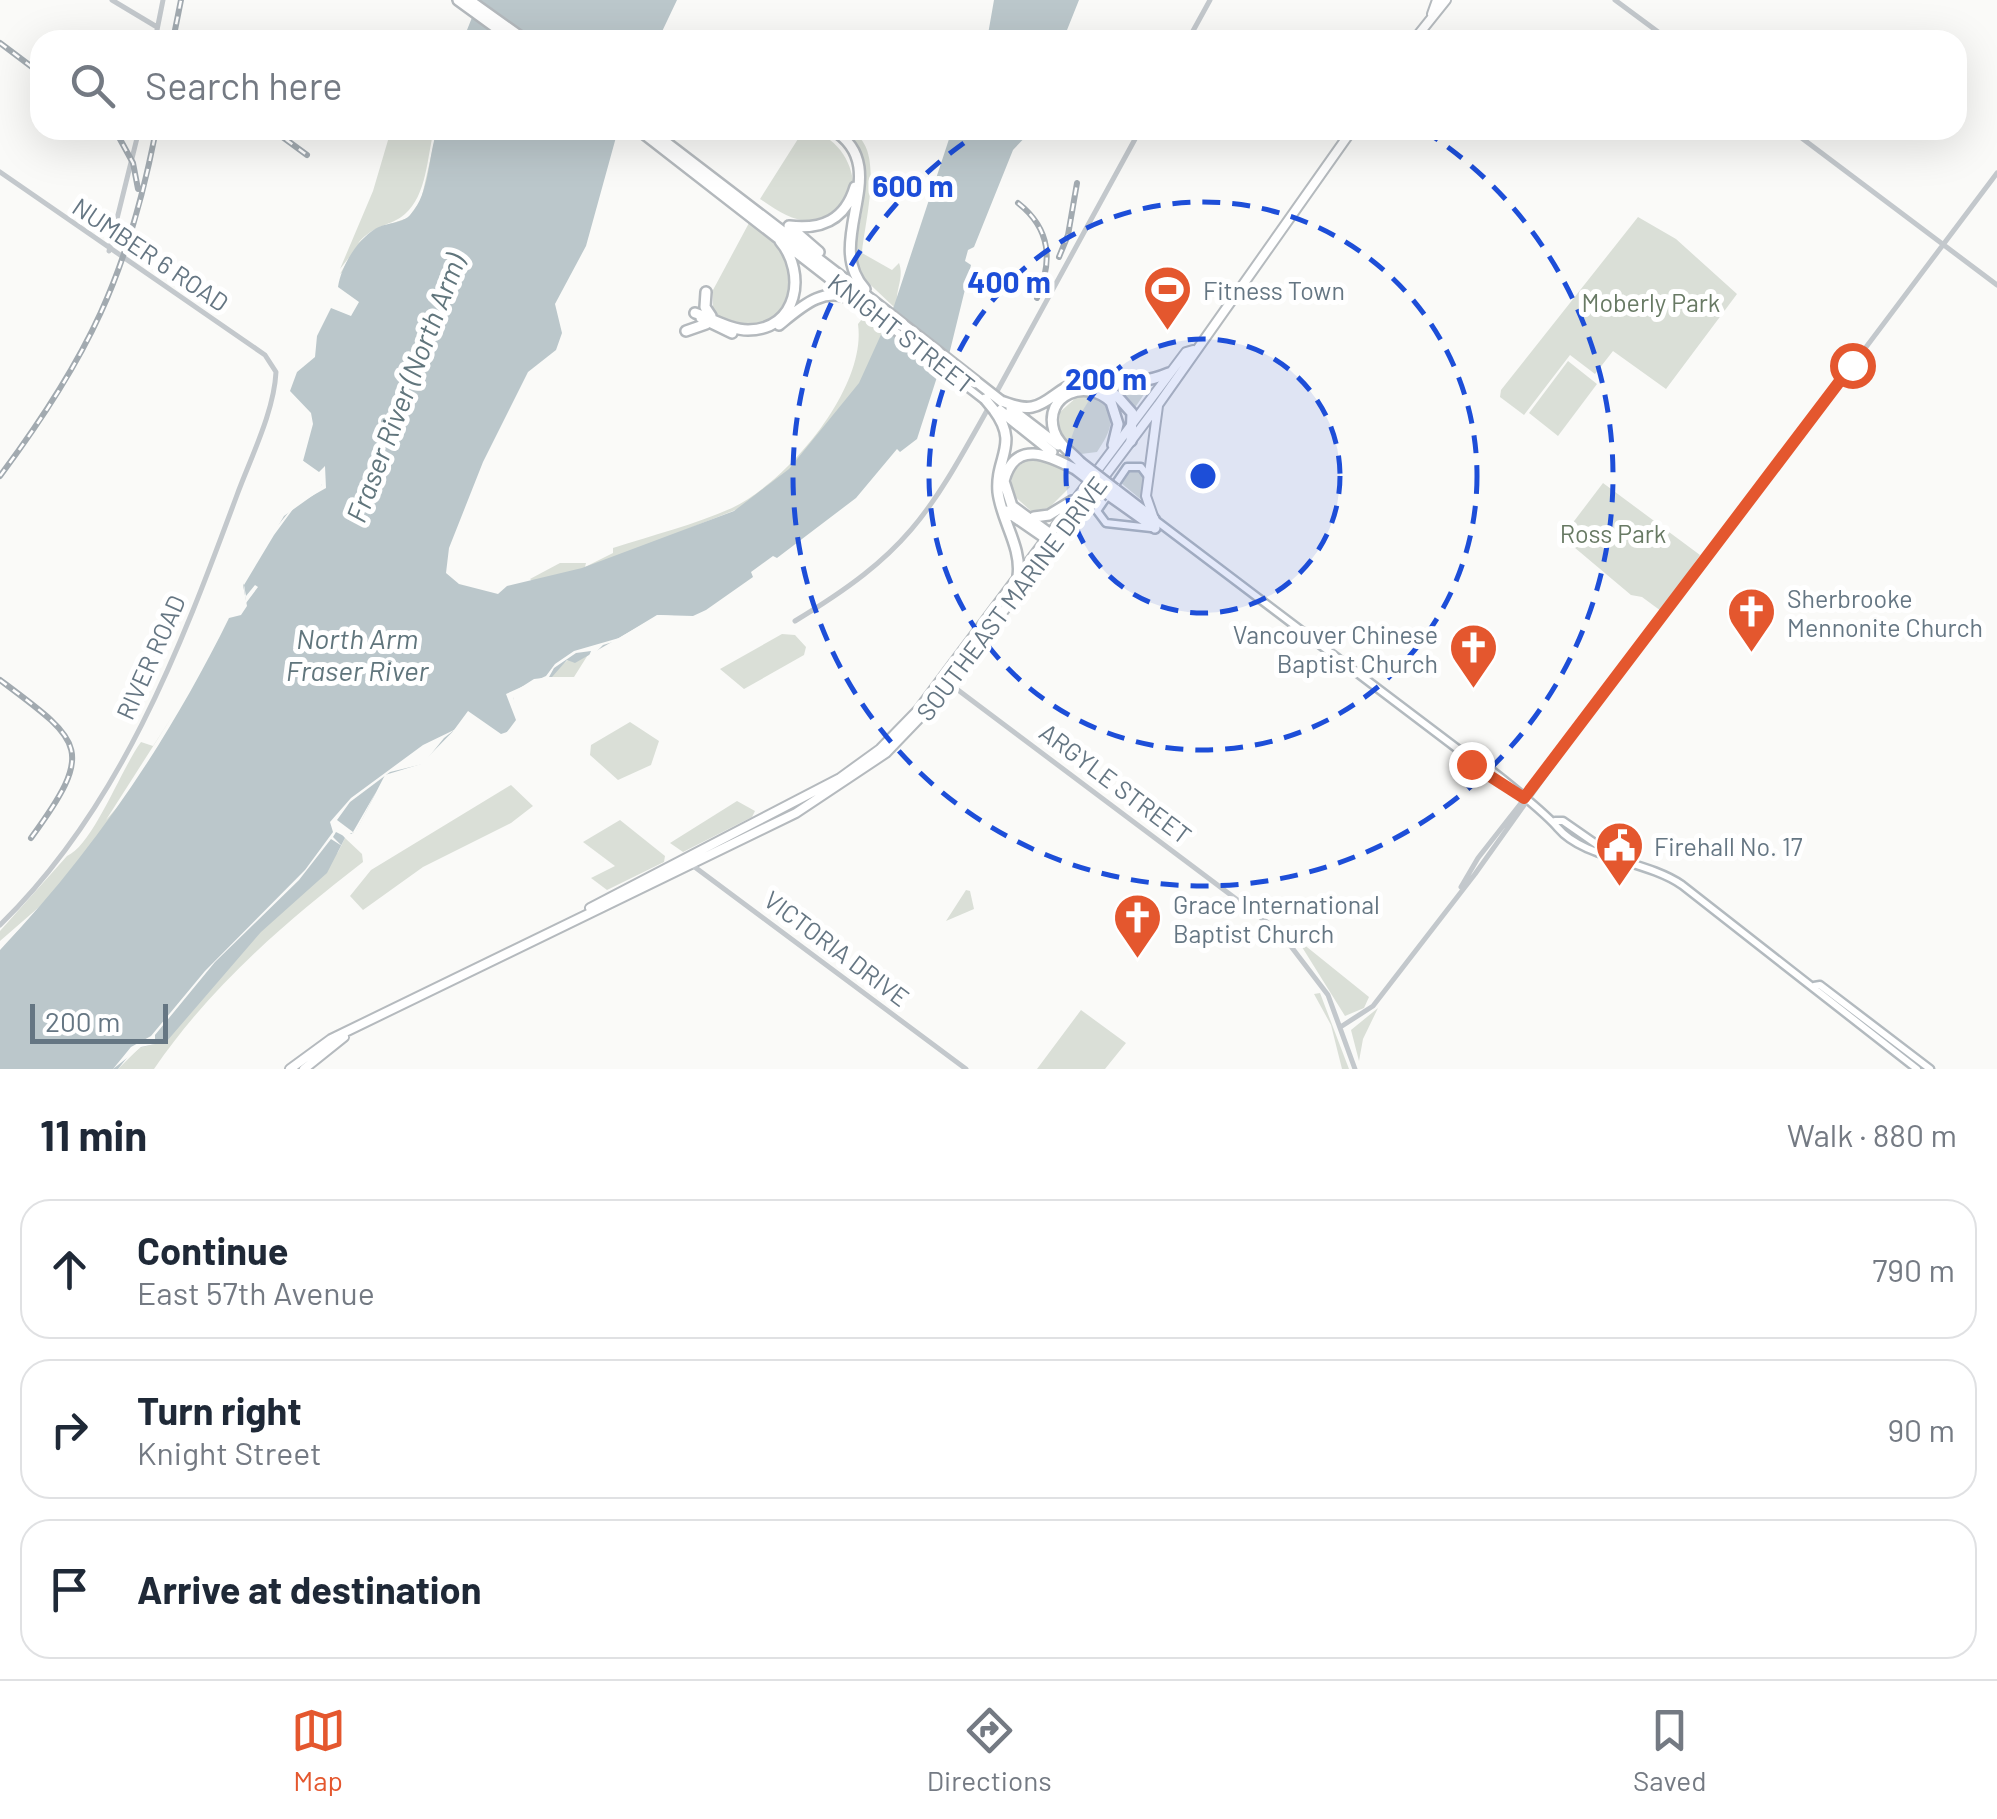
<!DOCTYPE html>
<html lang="en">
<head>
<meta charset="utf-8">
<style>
	body { margin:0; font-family:Barlow,sans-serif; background:#f6f6f7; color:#1f2937 }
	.scale { position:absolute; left:30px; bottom:25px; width:138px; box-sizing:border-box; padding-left:10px; border:5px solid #657683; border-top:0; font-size:28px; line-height:35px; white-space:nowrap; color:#657683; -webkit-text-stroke:8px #fff; paint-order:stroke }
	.stop { position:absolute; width:30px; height:30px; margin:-22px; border:8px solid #e4572e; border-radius:50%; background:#fff }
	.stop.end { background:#e4572e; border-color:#fff; box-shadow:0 2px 10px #0008 }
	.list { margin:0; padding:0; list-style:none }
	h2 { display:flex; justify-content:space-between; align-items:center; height:130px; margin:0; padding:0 40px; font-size:42px }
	h2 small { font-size:32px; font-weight:400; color:#747a83 }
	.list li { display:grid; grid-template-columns:65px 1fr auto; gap:30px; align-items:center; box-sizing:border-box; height:140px; margin:0 20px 20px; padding:0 20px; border:2px solid #e0e1e3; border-radius:30px }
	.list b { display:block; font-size:38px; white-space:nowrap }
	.list p { margin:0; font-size:32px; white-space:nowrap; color:#747a83 }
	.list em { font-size:32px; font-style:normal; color:#747a83 }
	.icon { flex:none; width:55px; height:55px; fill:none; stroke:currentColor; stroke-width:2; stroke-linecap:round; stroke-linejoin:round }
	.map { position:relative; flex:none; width:1997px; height:1069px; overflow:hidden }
	.search { position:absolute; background:#fff; box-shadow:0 10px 40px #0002; left:30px; right:30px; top:30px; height:110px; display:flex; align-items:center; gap:25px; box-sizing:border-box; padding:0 35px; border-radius:30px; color:#747a83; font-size:38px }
	.sheet { height:610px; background:#fff }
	nav { display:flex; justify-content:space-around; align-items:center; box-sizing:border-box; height:140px; border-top:2px solid #e0e1e3; background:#fff; font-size:28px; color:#747a83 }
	nav a { display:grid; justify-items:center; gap:5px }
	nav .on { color:#e4572e }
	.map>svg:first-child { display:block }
</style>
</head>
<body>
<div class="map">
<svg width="1997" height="1069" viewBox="0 0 1997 1069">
	<rect width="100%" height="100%" fill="#fafaf8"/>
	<path fill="#dadfd7" d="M391 130H434C427 157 427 195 405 214 390 227 376 223 358 243L377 228 408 218 421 200 437 130 423 213 340 274 351 255 340 269 373 191Z
		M839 130C891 130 864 222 862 253L892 270 899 263C905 279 893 293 898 309L851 408 758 501 539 588 530 579 560 563H586L585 567 613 553V548C653 535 694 525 732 508 788 481 867 388 858 324L866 314 881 327 894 307 859 274 854 260C858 215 883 161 839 130Z
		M803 131C831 131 850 156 853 181L840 211C808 231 788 218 760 199Z
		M1638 217 1676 239 1737 294 1666 389 1613 351 1595 374 1570 355 1524 415 1500 397 1501 390Z
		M749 223 777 245 794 275C783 322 757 342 713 312V290Z
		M1568 361 1597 384 1558 436 1529 413Z
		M1104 383 1151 384 1134 409Z
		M1079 395 1103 401C1118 420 1108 435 1097 452L1081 454 1059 430 1060 412Z
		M1038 458 1068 472 1066 481 1070 487 1049 508 1031 511 1012 494C1008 474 1018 460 1038 458Z
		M1130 470H1138L1144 477V502L1121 483Z
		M1603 483 1700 555 1661 611 1642 597 1631 595 1562 537Z
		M222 633 149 796 0 950 46 901 0 941V931L67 856C93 845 121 769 141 742L153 746 175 712 106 820C155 767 190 698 222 633Z
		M782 634 795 635 806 647 804 655 744 689 720 669Z
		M591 650 574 677H548L576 653Z
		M630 722 659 741 651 765 618 780 590 755 591 745Z
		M511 785 533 806 511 823 423 867 363 910 350 896 371 870Z
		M737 801 755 811 752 817 683 852 670 843Z
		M620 820 665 856 664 862 607 890 591 878 615 866 583 842Z
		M345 838 362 854 363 862C285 922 210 987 154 1069H118L338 852Z
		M966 890 970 891 974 909 946 921Z
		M1297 939 1369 997 1364 1008 1345 1016Z
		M1320 993 1349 1069H1342L1331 1025 1314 994Z
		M1378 1008 1363 1039 1359 1061 1351 1030Z
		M1081 1010 1126 1043 1105 1069H1037Z"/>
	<path fill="#bbc7cb" d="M479 0H677L658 40H463Z
		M994 0H1079L1063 40H987Z
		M437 130H618L586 246 555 304 562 333 556 350 528 372 483 462 449 548 446 573 459 584 498 594 507 586 582 568 734 511 789 469 859 383 894 306 952 130H1032L1013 150 974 247 968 250 965 261 971 265 945 371 937 377 917 439 900 452 897 449 856 498 777 558 773 556 751 572 753 577 706 610 693 616 659 615 575 663 567 660 552 677 534 679 512 693 519 722 501 737 470 714 421 764 385 775 356 831 351 834 335 820 331 822 345 838 327 873 261 932 167 1041 134 1049 118 1069H0V950C94 851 169 740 229 618L241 615 247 606 243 585 284 516 319 491 324 479 303 461 313 424 311 413 290 391 297 372 315 357 317 336 331 308 351 316 359 302 338 287C341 267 356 241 375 229 387 222 403 224 411 214 430 192 428 157 437 130Z"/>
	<path fill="#fafaf8" d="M302 460 319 472 325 466 326 488 296 505 274 535 244 585 246 596 255 585 258 587 246 603 243 580 270 535 297 502 321 486 323 479 307 469Z
		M657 615 691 617 651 620 626 638 603 645 587 661 591 651 576 653 554 668 549 677H559L557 680 537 681 513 697 522 723 510 738 499 740 470 719 458 734 453 731 444 738 423 764 390 772 350 802 337 820 353 832 376 792 356 832 348 834 335 821 344 836 336 832 333 837 342 846 331 839 299 880 215 962 155 1035V1044L141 1047 113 1069 131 1047 151 1036 205 971 305 870 333 832 330 822 351 798 423 745 454 730 468 711 501 734 507 732 516 720 506 694 546 676 555 664 574 651 619 638Z"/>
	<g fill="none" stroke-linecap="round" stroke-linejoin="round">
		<defs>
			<path id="secondary" d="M1147 475 1141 467H1127L1097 511 1106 523 1151 528
				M1154 519 1463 753 1465 760 1493 775
				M1463 753C1476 754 1547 815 1558 828 1584 859 1646 860 1682 885L1917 1069
				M1555 821H1563L1609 853
				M1814 986 1820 985 1930 1069"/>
			<path id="primary" d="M1432 14 1437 0
				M1414 40 1446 0
				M1154 519 1146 496 1158 406
				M590 908 840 778 880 749 918 710 1186 352 1193 350
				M290 1069 331 1039 796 813 886 753 934 703 1009 604 1158 405 1352 130
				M304 1069 344 1037"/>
			<path id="motorway" d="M458 0 513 40
				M469 0 525 40
				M639 130 985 399
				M650 130 872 300
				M833 130C896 168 821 241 865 289
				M790 131 793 130
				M789 226C822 230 845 220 855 187
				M789 226 819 252
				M706 292 705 307 711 316
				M695 313C712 318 730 330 748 330 798 330 807 273 780 241
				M701 318 732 333
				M779 325C801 307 824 285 853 300
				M686 331 706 324
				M1095 384 1117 396 1132 413 1131 441
				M1001 401C1011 404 1020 409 1032 407 1048 404 1058 389 1074 384 1109 373 1127 391 1169 373
				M998 409 1052 452
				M1011 409 1058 445
				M994 410C1020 445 995 457 998 492 1001 520 1022 547 1018 576
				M1080 462C1071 452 1058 444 1054 431 1043 394 1087 378 1111 402L1118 424 1113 445
				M1115 489 1154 519
				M1110 496 1155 528
				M1006 511 1054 544
				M1034 517 1049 515 1072 501
				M1057 539 1012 506 1004 481C1015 439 1048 455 1075 469"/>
		</defs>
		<use href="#secondary" stroke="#b3babf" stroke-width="11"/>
		<use href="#primary" stroke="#b5babe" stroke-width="12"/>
		<use href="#motorway" stroke="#b4b9bd" stroke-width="14"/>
		<path stroke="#c3c8cc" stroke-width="5" d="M112 0 157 27
			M1615 0 1669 40
			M155 40 163 0
			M1188 40 1210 0
			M1791 130 1997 285
			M0 172 265 355 276 372C274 412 251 457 237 495 180 649 120 808 0 925
			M109 251 139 130
			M995 395 1140 130
			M795 621C908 553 928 516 990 405
			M942 678 1280 932 1328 995 1355 1069
			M692 865 966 1069
			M1461 887 1478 858 1572 738
			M1342 1026 1373 1006 1475 874 1572 738 1997 173"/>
		<use href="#secondary" stroke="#fff" stroke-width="6"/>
		<use href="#primary" stroke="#fff" stroke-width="8"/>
		<use href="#motorway" stroke="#fff" stroke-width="9"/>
		<defs>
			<path id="rail" d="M173 40 181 0
				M0 43 40 73
				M115 130 133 163 138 189
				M273 130 307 155
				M1018 203C1051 229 1053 261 1037 298
				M1059 257 1068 235 1077 183
				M0 476C88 358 128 275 156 130
				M0 680C83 742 96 749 31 838"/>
		</defs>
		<use href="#rail" stroke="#a2aab0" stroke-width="6"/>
		<use href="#rail" stroke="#fff" stroke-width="2.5" stroke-dasharray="8" stroke-linecap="butt"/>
		<defs>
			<path id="motorway-bridge" d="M872 300 1001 401
				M985 399 994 410
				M1080 462 1115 489
				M1075 469 1110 496"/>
		</defs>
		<use href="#motorway-bridge" stroke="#b4b9bd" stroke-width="14" stroke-linecap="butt"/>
		<use href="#motorway-bridge" stroke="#fff" stroke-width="9"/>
	</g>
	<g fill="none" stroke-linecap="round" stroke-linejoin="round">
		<path stroke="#e4572e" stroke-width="12" d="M1471 764 1524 798 1852 365"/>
	</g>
	<circle cx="1203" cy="476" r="137" fill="#1d4ed8" fill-opacity=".12"/>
	<g fill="none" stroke="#1d4ed8" stroke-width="5" stroke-dasharray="18 12">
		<circle cx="1203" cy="476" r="137"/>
		<circle cx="1203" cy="476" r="274"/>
		<path d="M1423 130A410 410 0 1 1 983 130"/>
	</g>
	<defs>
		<symbol id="stadium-pin" viewBox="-11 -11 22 30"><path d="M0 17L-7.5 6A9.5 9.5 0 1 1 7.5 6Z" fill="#e4572e" stroke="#fff"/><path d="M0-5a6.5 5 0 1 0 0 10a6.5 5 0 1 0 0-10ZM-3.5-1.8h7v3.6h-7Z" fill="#fff"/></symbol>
		<symbol id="church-pin" viewBox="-11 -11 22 30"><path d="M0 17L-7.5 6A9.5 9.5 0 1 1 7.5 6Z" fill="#e4572e" stroke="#fff"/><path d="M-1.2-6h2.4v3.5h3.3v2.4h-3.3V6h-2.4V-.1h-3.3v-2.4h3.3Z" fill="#fff"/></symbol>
		<symbol id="civic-pin" viewBox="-11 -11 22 30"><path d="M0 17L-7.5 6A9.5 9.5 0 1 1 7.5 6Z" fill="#e4572e" stroke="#fff"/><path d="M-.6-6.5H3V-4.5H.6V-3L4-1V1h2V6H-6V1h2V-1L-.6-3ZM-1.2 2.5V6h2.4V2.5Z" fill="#fff"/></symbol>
	</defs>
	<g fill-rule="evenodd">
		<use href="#stadium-pin" x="1140" y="262" width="55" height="75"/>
		<use href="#church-pin" x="1724" y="584" width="55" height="75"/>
		<use href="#church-pin" x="1446" y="620" width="55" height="75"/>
		<use href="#civic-pin" x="1592" y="818" width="55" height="75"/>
		<use href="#church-pin" x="1110" y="890" width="55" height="75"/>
	</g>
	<g text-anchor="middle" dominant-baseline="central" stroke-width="10" stroke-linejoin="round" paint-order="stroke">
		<g font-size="25" fill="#657683" stroke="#fff">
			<text transform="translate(151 254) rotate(34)">NUMBER 6 ROAD</text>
			<text transform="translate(902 333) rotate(38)">KNIGHT STREET</text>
			<text transform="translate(1011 598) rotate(-53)">SOUTHEAST MARINE DRIVE</text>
			<text transform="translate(150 657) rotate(-66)">RIVER ROAD</text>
			<text transform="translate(1116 783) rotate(37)">ARGYLE STREET</text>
			<text transform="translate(837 948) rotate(37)">VICTORIA DRIVE</text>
		</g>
		<g font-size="25" fill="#657683" stroke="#fff" text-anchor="start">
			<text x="1203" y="290">Fitness Town</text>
			<text x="1787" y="598">Sherbrooke<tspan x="1787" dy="29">Mennonite Church</tspan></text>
			<text x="1438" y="634" text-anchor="end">Vancouver Chinese<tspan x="1438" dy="29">Baptist Church</tspan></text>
			<text x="1654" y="846">Firehall No. 17</text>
			<text x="1173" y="904">Grace International<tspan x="1173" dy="29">Baptist Church</tspan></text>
		</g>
		<g font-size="25" fill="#687a64" stroke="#fff">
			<text x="1651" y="302">Moberly Park</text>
			<text x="1613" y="533">Ross Park</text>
		</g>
		<g font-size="28" font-style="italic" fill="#60757c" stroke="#fff">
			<text transform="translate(405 388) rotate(-69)">Fraser River (North Arm)</text>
			<text x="357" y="638">North Arm<tspan x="357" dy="32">Fraser River</tspan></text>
		</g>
	</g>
	<circle cx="1203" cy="476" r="15" fill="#1d4ed8" stroke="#fff" stroke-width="5"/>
	<g font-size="30" text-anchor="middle" font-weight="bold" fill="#1d4ed8" stroke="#fff" stroke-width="10" stroke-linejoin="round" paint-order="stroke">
		<text x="913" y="197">600 m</text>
		<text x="1009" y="293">400 m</text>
		<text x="1106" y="390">200 m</text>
	</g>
</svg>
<div class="scale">200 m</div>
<div class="stop" style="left:1852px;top:365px"></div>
<div class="stop end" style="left:1471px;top:764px"></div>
<div class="search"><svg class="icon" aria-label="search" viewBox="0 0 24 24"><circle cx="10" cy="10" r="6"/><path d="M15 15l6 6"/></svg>Search here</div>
</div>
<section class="sheet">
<h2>11 min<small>Walk · 880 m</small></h2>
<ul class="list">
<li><svg class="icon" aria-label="ahead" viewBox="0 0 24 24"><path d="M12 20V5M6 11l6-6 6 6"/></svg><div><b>Continue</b><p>East 57th Avenue</p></div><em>790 m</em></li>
<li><svg class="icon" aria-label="right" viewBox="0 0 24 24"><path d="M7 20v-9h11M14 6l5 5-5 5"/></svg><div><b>Turn right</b><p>Knight Street</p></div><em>90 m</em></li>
<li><svg class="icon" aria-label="arrive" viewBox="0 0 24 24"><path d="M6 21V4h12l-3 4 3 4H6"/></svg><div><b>Arrive at destination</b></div></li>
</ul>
</section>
<nav>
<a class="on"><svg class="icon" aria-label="map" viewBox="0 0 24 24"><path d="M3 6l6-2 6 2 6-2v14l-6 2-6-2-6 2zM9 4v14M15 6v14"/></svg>Map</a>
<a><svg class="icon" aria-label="directions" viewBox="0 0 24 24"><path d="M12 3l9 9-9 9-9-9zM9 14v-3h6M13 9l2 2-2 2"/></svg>Directions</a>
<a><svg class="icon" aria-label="saved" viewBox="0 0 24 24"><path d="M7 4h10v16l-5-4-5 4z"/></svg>Saved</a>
</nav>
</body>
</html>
